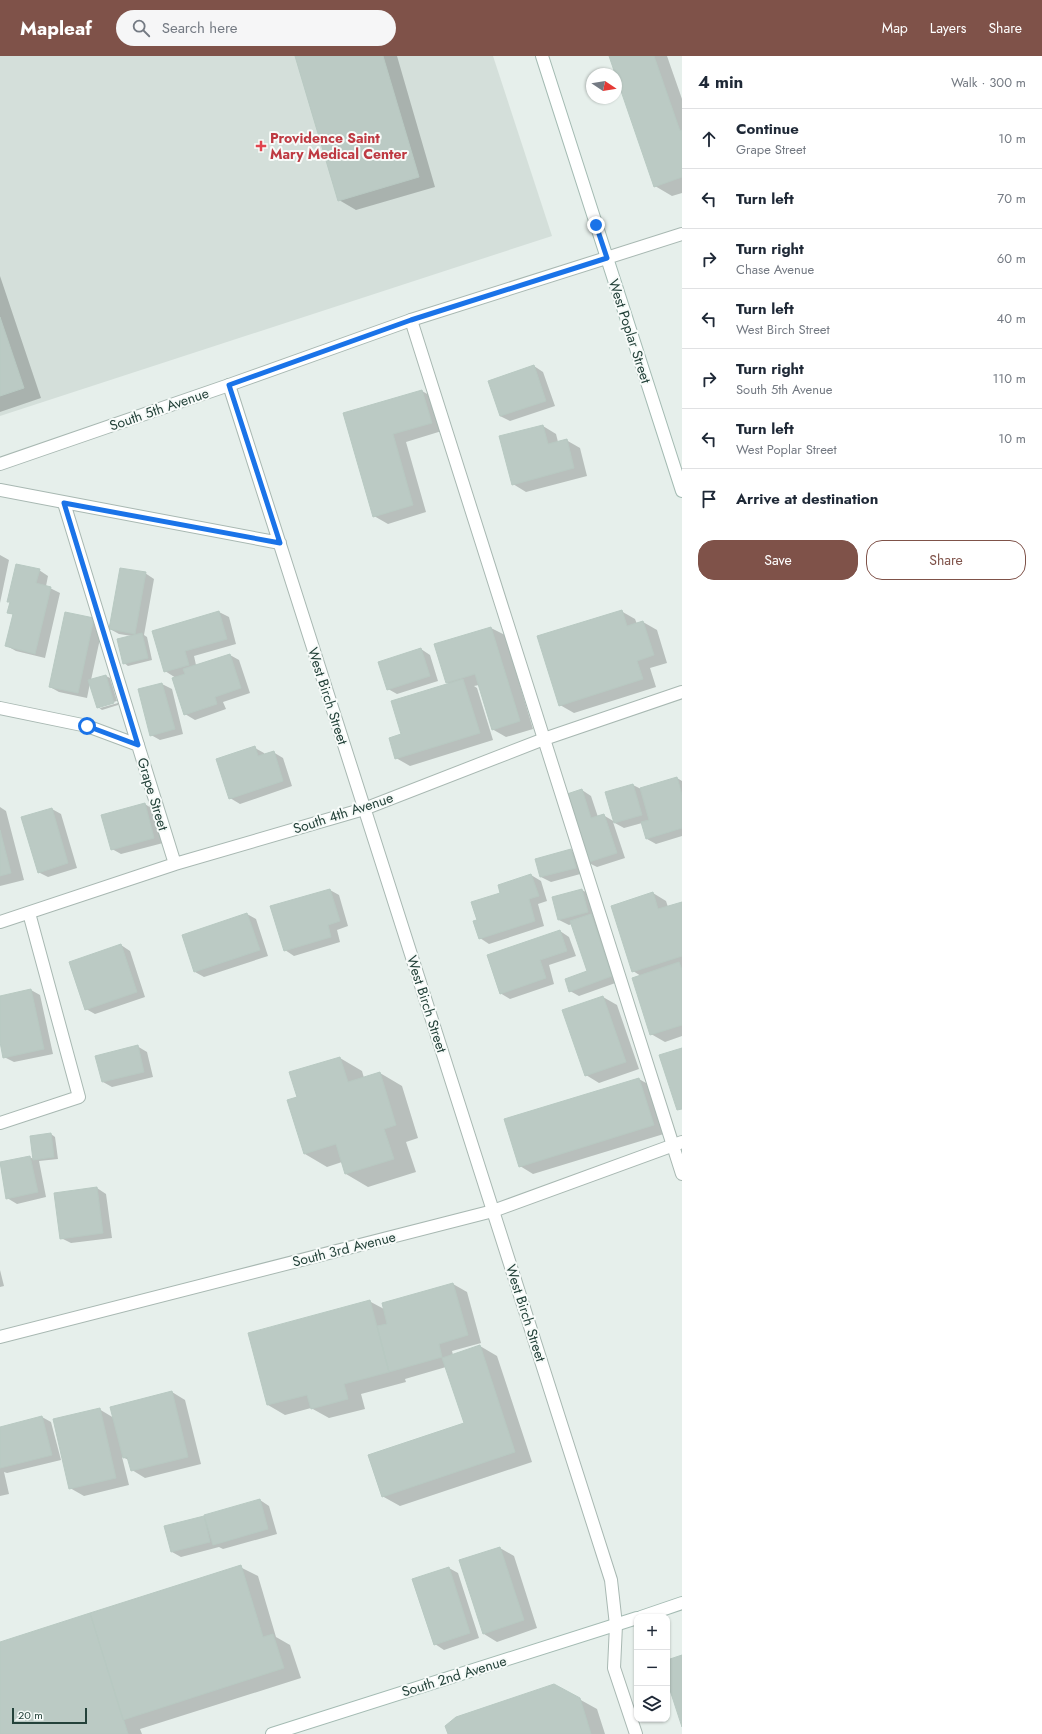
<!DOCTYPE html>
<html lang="en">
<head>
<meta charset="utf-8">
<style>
	body { margin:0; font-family:Jost,sans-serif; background:#f6f6f7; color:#1f2937 }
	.controls { position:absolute; right:12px; bottom:12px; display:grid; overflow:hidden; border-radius:8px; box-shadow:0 1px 3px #0004 }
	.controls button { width:36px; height:36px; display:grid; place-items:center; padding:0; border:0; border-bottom:1px solid #e0e1e3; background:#fff; color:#1f2937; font:20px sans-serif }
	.compass { position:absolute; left:586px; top:12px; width:36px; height:36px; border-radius:50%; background:#fff; box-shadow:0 1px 3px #0004; rotate:102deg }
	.scale { position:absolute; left:12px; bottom:10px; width:75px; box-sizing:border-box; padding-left:4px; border:2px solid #24423a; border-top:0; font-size:11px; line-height:14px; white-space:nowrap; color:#24423a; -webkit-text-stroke:3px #f7fbf9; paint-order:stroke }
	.stop { position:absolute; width:12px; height:12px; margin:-9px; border:3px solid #1a73e8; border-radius:50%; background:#fff }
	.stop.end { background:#1a73e8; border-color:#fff; box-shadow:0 1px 4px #0008 }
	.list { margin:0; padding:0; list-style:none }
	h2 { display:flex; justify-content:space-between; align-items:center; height:52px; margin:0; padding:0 16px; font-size:17px }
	h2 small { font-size:13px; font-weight:400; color:#747a83 }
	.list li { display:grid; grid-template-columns:26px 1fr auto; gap:12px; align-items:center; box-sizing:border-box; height:60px; padding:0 16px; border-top:1px solid #e0e1e3 }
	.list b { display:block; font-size:15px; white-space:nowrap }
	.list p { margin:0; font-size:13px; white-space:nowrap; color:#747a83 }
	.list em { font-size:13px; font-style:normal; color:#747a83 }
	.actions { display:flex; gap:8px; padding:12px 16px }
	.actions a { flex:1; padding:9px 0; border:1px solid #7f5249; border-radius:16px; text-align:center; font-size:14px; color:#7f5249 }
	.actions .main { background:#7f5249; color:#fff }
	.icon { flex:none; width:22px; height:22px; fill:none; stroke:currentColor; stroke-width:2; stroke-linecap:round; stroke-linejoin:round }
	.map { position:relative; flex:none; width:682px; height:1678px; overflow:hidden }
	header { display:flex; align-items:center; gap:24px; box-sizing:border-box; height:56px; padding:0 20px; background:#7f5249; color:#fff }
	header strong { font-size:19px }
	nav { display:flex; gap:22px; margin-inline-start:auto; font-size:14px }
	.search { width:280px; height:36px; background:#f6f6f7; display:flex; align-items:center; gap:10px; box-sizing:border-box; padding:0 14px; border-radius:22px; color:#747a83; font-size:15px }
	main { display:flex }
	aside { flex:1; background:#fff }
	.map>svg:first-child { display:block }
</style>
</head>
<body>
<header>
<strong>Mapleaf</strong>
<div class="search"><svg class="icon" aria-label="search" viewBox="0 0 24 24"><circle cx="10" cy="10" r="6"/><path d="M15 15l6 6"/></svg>Search here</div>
<nav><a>Map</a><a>Layers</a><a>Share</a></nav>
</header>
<main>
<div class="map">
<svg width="682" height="1678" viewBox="0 0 682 1678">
	<rect width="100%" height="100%" fill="#e6efeb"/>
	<path fill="#d4dfda" d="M0 0H493L552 180 0 360Z"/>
	<path fill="#0003" d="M296 0H397L435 131 356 154 339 144Z
		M610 0H667L682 43V137L672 140 655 130Z
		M0 220 41 342 0 356Z
		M534 310 543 316 555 350 510 365 500 360Z
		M422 335 436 343 445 374 406 386 426 456 388 468 374 460 344 358Z
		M543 370 556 378 558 386 566 384 580 392 587 420 526 436 513 428Z
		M0 499 9 504 0 547Z
		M39 514 48 520 46 530 60 537 45 602 16 595 7 590 14 559 9 556 11 547 8 545Z
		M145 517 154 523 144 579 147 581 152 604 128 610 124 607 132 580 119 578 110 573Z
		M621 555 635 563 637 568 643 566 657 574 667 607 650 612 656 631 574 657 560 649Z
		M219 556 229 561 236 588 194 600 196 609 230 599 239 604 250 637 223 646 226 653 195 664 185 658 176 622 165 615 153 575Z
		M94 563 103 569 91 624 106 620 110 622 117 645 100 650V652L118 647V649L102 654 98 651 90 627 87 642 59 636 50 631Z
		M491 572 505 579 533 673 506 681 492 673 479 629 474 630 477 632 493 684 410 710 396 702 450 628 447 626 435 589Z
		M421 593 430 599 438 625 397 638 388 633Z
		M162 628 172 633 183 678 160 684 151 679 139 634Z
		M255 692 264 697 265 699 273 696 283 702 292 730 240 748 230 742Z
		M677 722 682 725V780L656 788 647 783 642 767 624 772 613 766 625 802 597 811 587 806 582 734 591 740 598 761 603 759 615 766 633 729 641 733Z
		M145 748 154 754 163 787 121 798 112 793Z
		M0 751 6 755 24 824 0 830Z
		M52 753 61 758 77 812 48 821 38 816Z
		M570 794 580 800 584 817 551 826 541 821 537 804Z
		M531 819 541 825 547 845 538 848 544 870 489 888 480 882 478 864 502 837Z
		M330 834 339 839 348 870 337 874 340 886 294 900 285 894Z
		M582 834 591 839 621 925 579 940 570 935 588 916 572 868 569 869 559 864Z
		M653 837 666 845 668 851 682 847V980L665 986 651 978 641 920 633 915Z
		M247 858 256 863 268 900 204 921 195 916Z
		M560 875 569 881 576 900 549 909 554 928 510 943 500 937Z
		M121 889 130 895 145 941 95 958 86 953Z
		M31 934 40 939 53 998 14 1006 4 1001 0 982V941Z
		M603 941 617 949 639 1013 599 1027 586 1019Z
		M137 990 147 996 153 1021 112 1031 103 1026Z
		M340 1002 362 1015 364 1022 380 1017 402 1030 418 1082 406 1086 416 1116 368 1131 346 1118 342 1106 327 1111 305 1098Z
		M639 1023 653 1031 667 1077 533 1118 520 1110Z
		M51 1078 55 1081 58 1103 39 1105 46 1141 17 1148 7 1142 0 1107 29 1101 34 1103Z
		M97 1132 106 1138 112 1182 71 1187 61 1182Z
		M0 1214 4 1230 0 1231Z
		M453 1228 467 1236 481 1287 452 1295 453 1299 480 1290 497 1300 532 1406 400 1450 382 1440 465 1367 446 1311 405 1323 406 1326 361 1338 365 1353 329 1362 311 1352 285 1359 268 1349 249 1278 369 1245 384 1253Z
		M172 1336 185 1344 201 1408 145 1422 132 1414 129 1404 122 1401 129 1429 84 1440 70 1432 99 1353 114 1362Z
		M42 1361 51 1366 61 1404 7 1417 4 1416 9 1438 0 1440V1372Z
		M260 1444 269 1450 277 1478 223 1493 219 1491 181 1501 172 1496 203 1461 206 1463Z
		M500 1492 514 1500 537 1572 497 1586 484 1578 460 1505Z
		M240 1511 258 1520 276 1581 290 1589 301 1622 140 1673 142 1678H0V1587Z
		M449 1512 458 1517 479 1582 444 1594 435 1588Z
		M579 1643 597 1653 605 1678H449Z"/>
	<path fill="#bbcac4" stroke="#b8c9c2" d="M295 0H383L419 121 338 145Z
		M609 0H654L680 75 682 74V121L654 131Z
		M0 261 24 332 0 340Z
		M534 309 546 345 500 360 488 325Z
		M422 334 432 367 393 378 413 449 373 461 343 357Z
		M543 369 548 388 567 383 574 412 512 429 499 380Z
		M16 508 40 513 36 527 51 531 35 598 5 590 13 558 7 557 10 546H7Z
		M120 512 146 516 135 578 109 573Z
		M622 554 627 570 643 565 654 599 637 605 643 623 559 650 537 580Z
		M219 555 227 583 185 595 189 609 164 616 152 575Z
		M65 556 94 562 78 637 49 631Z
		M491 571 520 665 492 674 475 618 446 627 434 588Z
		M142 577 148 602 123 608 117 583Z
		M421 592 430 620 387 634 378 606Z
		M230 598 241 632 215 641 217 648 184 659 172 622 185 618 183 613Z
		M106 619 114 647 97 652 88 624Z
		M463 623 480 677 395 703 389 682 401 678 391 645Z
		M162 627 175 673 150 680 138 633Z
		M255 690 258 700 274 695 283 725 229 743 216 703Z
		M677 721 682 739V772L646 783 641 766 649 764 640 732Z
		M633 728 642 759 614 767 605 736Z
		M582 733 591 762 604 758 617 797 586 807 564 739Z
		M145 747 154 782 111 794 101 759Z
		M52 752 68 807 38 817 21 761Z
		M0 774 11 817 0 820Z
		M571 793 576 812 540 821 535 803Z
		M531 818 539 840 529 843 535 865 479 883 473 865 477 864 471 846 500 837 498 829Z
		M330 833 340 865 328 869 331 881 284 895 270 850Z
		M582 833 588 856 558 864 552 841Z
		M653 836 658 853 682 846V900L632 916 611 850Z
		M247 857 260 894 194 916 182 879Z
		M591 858 612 920 569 936 565 923 587 915 570 865Z
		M560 874 567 895 540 904 546 922 500 938 487 899Z
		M121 888 137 936 85 954 69 906Z
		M679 906 682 914V969L650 979 632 922Z
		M31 933 44 993 3 1002 0 986V940Z
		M603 940 626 1006 585 1020 562 954Z
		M138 989 144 1016 102 1026 95 1000Z
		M682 992V1053L677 1054 659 999Z
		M340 1001 348 1026 380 1016 396 1069 384 1073 394 1103 345 1118 336 1088 304 1098 287 1044 297 1041 289 1016Z
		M639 1022 654 1069 519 1111 504 1063Z
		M51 1077 54 1101 33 1104 30 1080Z
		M30 1100 38 1136 6 1143 0 1106Z
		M97 1131 103 1177 60 1183 54 1137Z
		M453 1227 468 1279 439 1288 442 1301 389 1316 377 1270 387 1268 382 1247Z
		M370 1244 389 1316 344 1328 348 1343 311 1353 307 1339 267 1349 248 1277Z
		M480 1289 515 1396 382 1441 368 1399 464 1367 442 1302Z
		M172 1335 188 1401 131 1415 127 1401 123 1402 110 1351Z
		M100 1352 116 1422 69 1433 53 1363Z
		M42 1360 52 1399 0 1412V1371Z
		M260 1443 268 1473 213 1489 204 1459Z
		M204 1460 210 1486 171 1496 164 1470Z
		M500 1491 524 1564 483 1578 459 1504Z
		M241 1509 263 1581 273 1578 284 1612 123 1664 90 1557Z
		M449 1511 470 1577 434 1589 412 1523Z
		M90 1557 128 1678H0V1586Z
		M682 1599V1671L667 1625V1604Z
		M554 1628 580 1642 591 1678H448L445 1670 456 1661Z"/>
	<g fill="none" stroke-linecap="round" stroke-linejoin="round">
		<defs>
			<path id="service" d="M411 264 682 1118
				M64 447 138 689
				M0 1067 79 1041 29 857"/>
			<path id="minor" d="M229 329 611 1524 616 1569 614 1612 636 1678
				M0 434 280 487
				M0 652 87 670 138 689 175 808
				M0 866 175 808 364 753 544 683 682 636"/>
			<path id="tertiary" d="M0 408 229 329 411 264 682 178
				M0 1281 493 1155 682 1086"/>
			<path id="secondary" d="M542 0 682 435
				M641 1561 682 1547
				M272 1678 637 1562"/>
		</defs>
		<use href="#service" stroke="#a8b8b2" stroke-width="14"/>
		<use href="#minor" stroke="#a8b8b2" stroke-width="14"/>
		<use href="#tertiary" stroke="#a8b8b2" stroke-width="14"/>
		<use href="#secondary" stroke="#a4bbb3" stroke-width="14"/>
		<use href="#service" stroke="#fff" stroke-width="12"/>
		<use href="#minor" stroke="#fff" stroke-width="12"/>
		<use href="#tertiary" stroke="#fff" stroke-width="12"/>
		<use href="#secondary" stroke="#fff" stroke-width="12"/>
	</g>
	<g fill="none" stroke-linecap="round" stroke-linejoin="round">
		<path stroke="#1a73e8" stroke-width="5" d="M87 670 138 689 64 447 280 487 229 329 411 264 607 202 596 169"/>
	</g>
	<path fill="#e0444e" stroke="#f7fbf9" stroke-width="1.5" d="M259 84h4v4h4v4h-4v4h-4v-4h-4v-4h4z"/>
	<g text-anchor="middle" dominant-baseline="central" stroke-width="4" stroke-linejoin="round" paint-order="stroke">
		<g font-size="14" font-weight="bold" fill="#be3a42" stroke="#f7fbf9" text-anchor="start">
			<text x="270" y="82">Providence Saint<tspan x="270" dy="16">Mary Medical Center</tspan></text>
		</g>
		<g font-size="14" fill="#24423a" stroke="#f7fbf9">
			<text transform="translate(630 275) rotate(72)">West Poplar Street</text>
			<text transform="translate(159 353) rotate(-19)">South 5th Avenue</text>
			<text transform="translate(328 640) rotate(72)">West Birch Street</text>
			<text transform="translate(153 738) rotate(73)">Grape Street</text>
			<text transform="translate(343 757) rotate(-18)">South 4th Avenue</text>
			<text transform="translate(427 948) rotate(72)">West Birch Street</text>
			<text transform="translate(344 1193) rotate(-14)">South 3rd Avenue</text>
			<text transform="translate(526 1257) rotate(72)">West Birch Street</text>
			<text transform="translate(454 1620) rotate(-17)">South 2nd Avenue</text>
		</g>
	</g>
</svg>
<div class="controls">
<button>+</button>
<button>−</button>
<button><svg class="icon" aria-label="layers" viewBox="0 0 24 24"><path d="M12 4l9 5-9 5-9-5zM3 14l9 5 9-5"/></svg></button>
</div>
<svg class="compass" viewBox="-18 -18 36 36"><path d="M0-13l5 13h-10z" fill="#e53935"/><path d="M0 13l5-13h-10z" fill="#747a83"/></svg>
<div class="scale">20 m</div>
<div class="stop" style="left:87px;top:670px"></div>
<div class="stop end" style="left:596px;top:169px"></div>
</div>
<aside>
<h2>4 min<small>Walk · 300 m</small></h2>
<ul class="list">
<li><svg class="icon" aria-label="ahead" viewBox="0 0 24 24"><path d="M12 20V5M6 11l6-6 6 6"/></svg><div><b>Continue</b><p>Grape Street</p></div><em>10 m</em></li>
<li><svg class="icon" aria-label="left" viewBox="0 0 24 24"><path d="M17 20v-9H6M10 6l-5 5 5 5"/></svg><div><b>Turn left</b></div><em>70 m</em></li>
<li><svg class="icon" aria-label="right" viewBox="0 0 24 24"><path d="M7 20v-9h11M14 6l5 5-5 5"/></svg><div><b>Turn right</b><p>Chase Avenue</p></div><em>60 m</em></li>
<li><svg class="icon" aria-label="left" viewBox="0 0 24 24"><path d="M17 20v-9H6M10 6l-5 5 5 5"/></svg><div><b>Turn left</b><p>West Birch Street</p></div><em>40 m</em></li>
<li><svg class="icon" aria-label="right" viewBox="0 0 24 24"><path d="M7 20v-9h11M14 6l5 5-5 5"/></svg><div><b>Turn right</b><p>South 5th Avenue</p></div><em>110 m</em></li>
<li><svg class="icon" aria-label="left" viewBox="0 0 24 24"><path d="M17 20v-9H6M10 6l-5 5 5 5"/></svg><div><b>Turn left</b><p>West Poplar Street</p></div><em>10 m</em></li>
<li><svg class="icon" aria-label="arrive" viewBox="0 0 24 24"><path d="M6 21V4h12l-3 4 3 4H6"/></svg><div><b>Arrive at destination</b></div></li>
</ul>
<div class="actions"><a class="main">Save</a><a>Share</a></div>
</aside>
</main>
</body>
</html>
